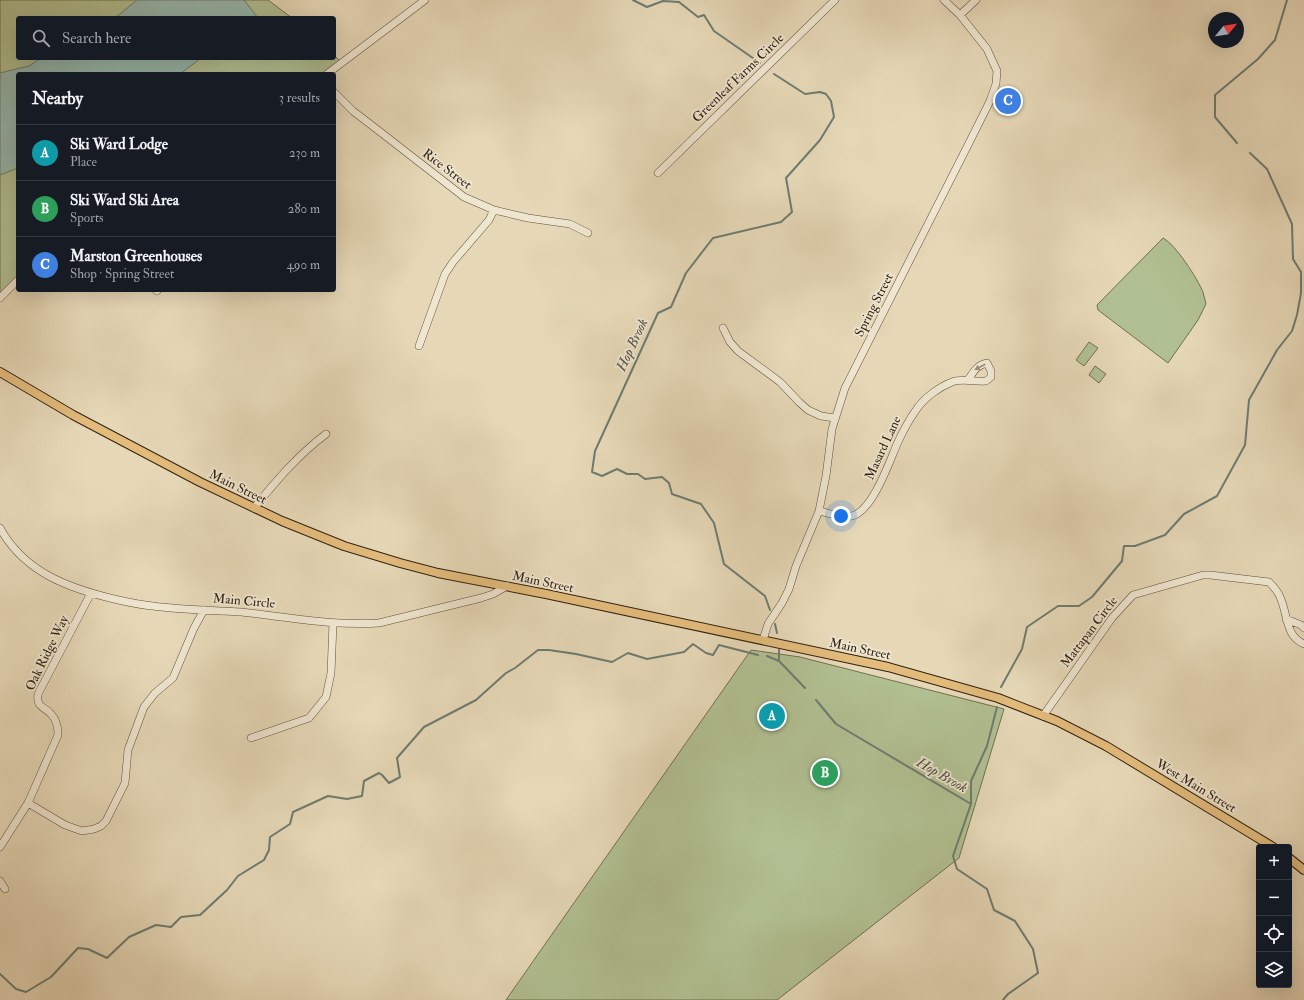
<!DOCTYPE html>
<html lang="en">
<head>
<meta charset="utf-8">
<style>
	body { margin:0; font-family:"IM FELL Double Pica",serif; background:#242831; color:#f1f3f6 }
	.controls { position:absolute; right:12px; bottom:12px; display:grid; overflow:hidden; border-radius:4px; box-shadow:0 4px 16px #0002 }
	.controls button { width:36px; height:36px; display:grid; place-items:center; padding:0; border:0; border-bottom:1px solid #363941; background:#171b24; color:#f1f3f6; font:20px sans-serif }
	.compass { position:absolute; left:1208px; top:12px; width:36px; height:36px; border-radius:50%; background:#171b24; box-shadow:0 4px 16px #0002; rotate:60deg }
	.you { position:absolute; left:841px; top:516px; width:14px; height:14px; margin:-10px; border:3px solid #fff; border-radius:50%; background:#1a73e8; box-shadow:0 0 0 6px #1a73e833 }
	.badge { display:grid; place-items:center; width:26px; height:26px; border-radius:50%; background:#b45309; color:#fff; font-size:13px; font-weight:700 }
	.pin { position:absolute; translate:-50% -50%; border:2px solid #fff; box-shadow:0 1px 4px #0006 }
	.list { margin:0; padding:0; list-style:none }
	h2 { display:flex; justify-content:space-between; align-items:center; height:52px; margin:0; padding:0 16px; font-size:17px }
	h2 small { font-size:13px; font-weight:400; color:#9ea1a6 }
	.list li { display:grid; grid-template-columns:26px 1fr auto; gap:12px; align-items:center; box-sizing:border-box; height:56px; padding:0 16px; border-top:1px solid #363941 }
	.list b { display:block; font-size:15px; white-space:nowrap }
	.list p { margin:0; font-size:13px; white-space:nowrap; color:#9ea1a6 }
	.list em { font-size:13px; font-style:normal; color:#9ea1a6 }
	.icon { flex:none; width:22px; height:22px; fill:none; stroke:currentColor; stroke-width:2; stroke-linecap:round; stroke-linejoin:round }
	.map { position:relative; flex:none; width:1304px; height:1000px; overflow:hidden }
	.search { position:absolute; background:#171b24; box-shadow:0 4px 16px #0002; left:16px; top:16px; width:320px; height:44px; display:flex; align-items:center; gap:10px; box-sizing:border-box; padding:0 14px; border-radius:4px; color:#9ea1a6; font-size:15px }
	.panel { position:absolute; background:#171b24; box-shadow:0 4px 16px #0002; left:16px; top:72px; width:320px; height:220px; border-radius:4px }
	.map>svg:first-child { display:block }
</style>
</head>
<body>
<div class="map">
<svg width="1304" height="1000" viewBox="0 0 1304 1000">
	<rect width="100%" height="100%" fill="#e6d8b7"/>
	<filter id="stains"><feTurbulence type="fractalNoise" baseFrequency=".005" numOctaves="4"/><feColorMatrix values="0 0 0 0 .2 0 0 0 0 .09 0 0 0 0 .02 0 0 0 .5 -.17"/></filter>
	<radialGradient id="worn" r=".72"><stop offset=".6" stop-color="#630" stop-opacity="0"/><stop offset="1" stop-color="#630" stop-opacity=".3"/></radialGradient>
	<path fill="#b1c092" stroke="#707052" d="M0 0H268L292 18H18V58H334V55L341 62 324 74H18V280L0 298Z
		M1163 238C1176 245 1197 278 1203 292 1204 296 1205 300 1206 304L1198 320 1168 363 1098 310 1097 305Z
		M1089 342 1098 348 1084 366 1076 360Z
		M1095 366 1106 374 1099 383 1089 375Z
		M751 650 800 657 1004 709 959 858 777 1000H506Z"/>
	<path fill="#96b9b0" stroke="#6d7c71" d="M137 0H244L258 18H115Z
		M41 58H201L180 74H18V168L0 175V73L29 66Z"/>
	<g fill="none" stroke-linecap="round" stroke-linejoin="round">
		<path stroke="#6d7c71" stroke-width="2" d="M633 0 647 7 663 1 679 2 698 17 704 15 714 31 760 63
			M1237 143 1215 117V95L1258 59 1275 40 1287 0
			M770 610 765 596 724 564 714 523 701 504 672 494 669 483 662 477 645 479 638 474H627L617 469 602 476 592 472 595 451 658 313 671 307 686 273 713 238 781 222 792 212 786 178 820 140 834 117 831 101 826 94 820 92 805 94 774 74
			M775 624 777 633
			M779 650V661L805 688
			M767 656 779 661
			M1001 687 1022 649 1027 627 1058 606H1079L1092 597 1122 561 1124 546H1135L1165 535 1184 514 1217 496 1245 445 1249 400 1277 350 1292 331 1297 315 1301 293V272L1293 259 1292 224 1267 169 1250 153
			M816 700 836 724 971 804 953 856 957 869 987 889 994 910 1015 921 1033 949 1038 973 1008 994 1003 1000
			M971 804V781L987 746 997 707
			M0 974 16 989 26 992 51 977 78 948 88 949 107 958 129 937 156 925 171 927 181 917 200 915 227 890 238 876 264 860 269 850 270 837 290 824 293 812 328 796 347 799 362 796 364 781 379 773 382 775 389 783 400 777 397 758 424 727 476 700 506 673 515 668 538 650H549L576 654 612 662 628 653 647 659 684 652 693 644 706 653 713 655 719 645 758 655"/>
		<defs>
			<path id="minor" d="M960 15 976 0
				M327 74 425 0
				M334 92 353 111 370 124 464 197 494 210 528 218 570 224 588 233
				M658 173 835 0
				M156 290 157 291
				M0 298 18 280
				M723 328 730 342 738 351 780 382 799 402 808 410 821 416 835 418
				M419 346 445 274 453 262 489 220 494 210
				M254 508C276 481 298 455 326 434
				M819 511C829 513 842 518 852 516 873 511 890 460 898 442 903 431 909 420 916 410 924 398 939 387 952 382 963 378 974 382 986 381L991 377V371L987 363C977 365 974 371 968 380
				M0 528C24 572 68 588 114 599 127 602 140 605 153 606 182 610 211 610 241 612 287 617 333 626 379 623L481 598 493 594 507 586
				M1286 619 1301 625 1304 628
				M763 640 768 624 782 603 789 589 796 566 819 511 826 476 832 429 845 388 969 143 990 101 996 84 997 71 987 49 960 15 944 0
				M1043 716 1112 618 1133 595 1203 575H1210L1269 582C1274 587 1278 591 1280 597 1288 614 1285 636 1304 644
				M251 738 309 718 326 697 331 673 333 623
				M28 803 65 825 82 831 94 829 101 826 106 821 125 783 128 750 144 707 155 693 173 678 194 628 204 610
				M0 847 28 803 58 735C58 728 56 719 51 714 44 706 36 708 38 694L91 593
				M0 881 5 889"/>
			<path id="major" d="M0 372 73 415 200 482 282 521 344 546 400 563 438 573 546 594 888 667 998 698 1057 721 1106 746 1273 847
				M1289 858 1304 870"/>
		</defs>
		<use href="#minor" stroke="#5e4f3c" stroke-width="8"/>
		<use href="#major" stroke="#302113" stroke-width="10"/>
		<use href="#minor" stroke="#efe6d0" stroke-width="7"/>
		<use href="#major" stroke="#e3bc7c" stroke-width="8"/>
	</g>
	<defs><path id="oneway-solid" d="M-6-.8H1V-3.2L6.5 0L1 3.2V.8H-6Z"/></defs>
	<use fill="#998d7b" href="#oneway-solid" transform="translate(980 367) rotate(152)"/>
	<g text-anchor="middle" dominant-baseline="central" stroke-width="3.5" stroke-linejoin="round" paint-order="stroke">
		<g font-size="13" fill="#302113" stroke="#efe6d0">
			<text transform="translate(738 78) rotate(-44)">Greenleaf Farms Circle</text>
			<text transform="translate(447 169) rotate(37)">Rice Street</text>
			<text transform="translate(874 305) rotate(-63)">Spring Street</text>
			<text transform="translate(883 448) rotate(-65)">Masard Lane</text>
			<text transform="translate(238 487) rotate(26)">Main Street</text>
			<text transform="translate(543 582) rotate(12)">Main Street</text>
			<text transform="translate(244 601) rotate(5)">Main Circle</text>
			<text transform="translate(1089 632) rotate(-53)">Mattapan Circle</text>
			<text transform="translate(860 649) rotate(12)">Main Street</text>
			<text transform="translate(47 653) rotate(-64)">Oak Ridge Way</text>
			<text transform="translate(1196 786) rotate(31)">West Main Street</text>
		</g>
		<g font-size="14" font-style="italic" fill="#4f4f42" stroke="#efe6d0">
			<text transform="translate(632 345) rotate(-65)">Hop Brook</text>
			<text transform="translate(942 775) rotate(30)">Hop Brook</text>
		</g>
	</g>
	<rect width="100%" height="100%" filter="url(#stains)"/>
	<rect width="100%" height="100%" fill="url(#worn)"/>
</svg>
<div class="controls">
<button>+</button>
<button>−</button>
<button><svg class="icon" aria-label="locate" viewBox="0 0 24 24"><circle cx="12" cy="12" r="6"/><path d="M12 2v4M12 18v4M2 12h4M18 12h4"/></svg></button>
<button><svg class="icon" aria-label="layers" viewBox="0 0 24 24"><path d="M12 4l9 5-9 5-9-5zM3 14l9 5 9-5"/></svg></button>
</div>
<svg class="compass" viewBox="-18 -18 36 36"><path d="M0-13l5 13h-10z" fill="#e53935"/><path d="M0 13l5-13h-10z" fill="#9ea1a6"/></svg>
<div class="you"></div>
<div class="pin badge" style="left:772px;top:716px;background:#0f9aa8">A</div>
<div class="pin badge" style="left:825px;top:773px;background:#2e9e5b">B</div>
<div class="pin badge" style="left:1008px;top:101px;background:#3f7fe0">C</div>
<div class="search"><svg class="icon" aria-label="search" viewBox="0 0 24 24"><circle cx="10" cy="10" r="6"/><path d="M15 15l6 6"/></svg>Search here</div>
<section class="panel">
<h2>Nearby<small>3 results</small></h2>
<ul class="list">
<li><span class="badge" style="background:#0f9aa8">A</span><div><b>Ski Ward Lodge</b><p>Place</p></div><em>230 m</em></li>
<li><span class="badge" style="background:#2e9e5b">B</span><div><b>Ski Ward Ski Area</b><p>Sports</p></div><em>280 m</em></li>
<li><span class="badge" style="background:#3f7fe0">C</span><div><b>Marston Greenhouses</b><p>Shop · Spring Street</p></div><em>490 m</em></li>
</ul>
</section>
</div>
</body>
</html>
